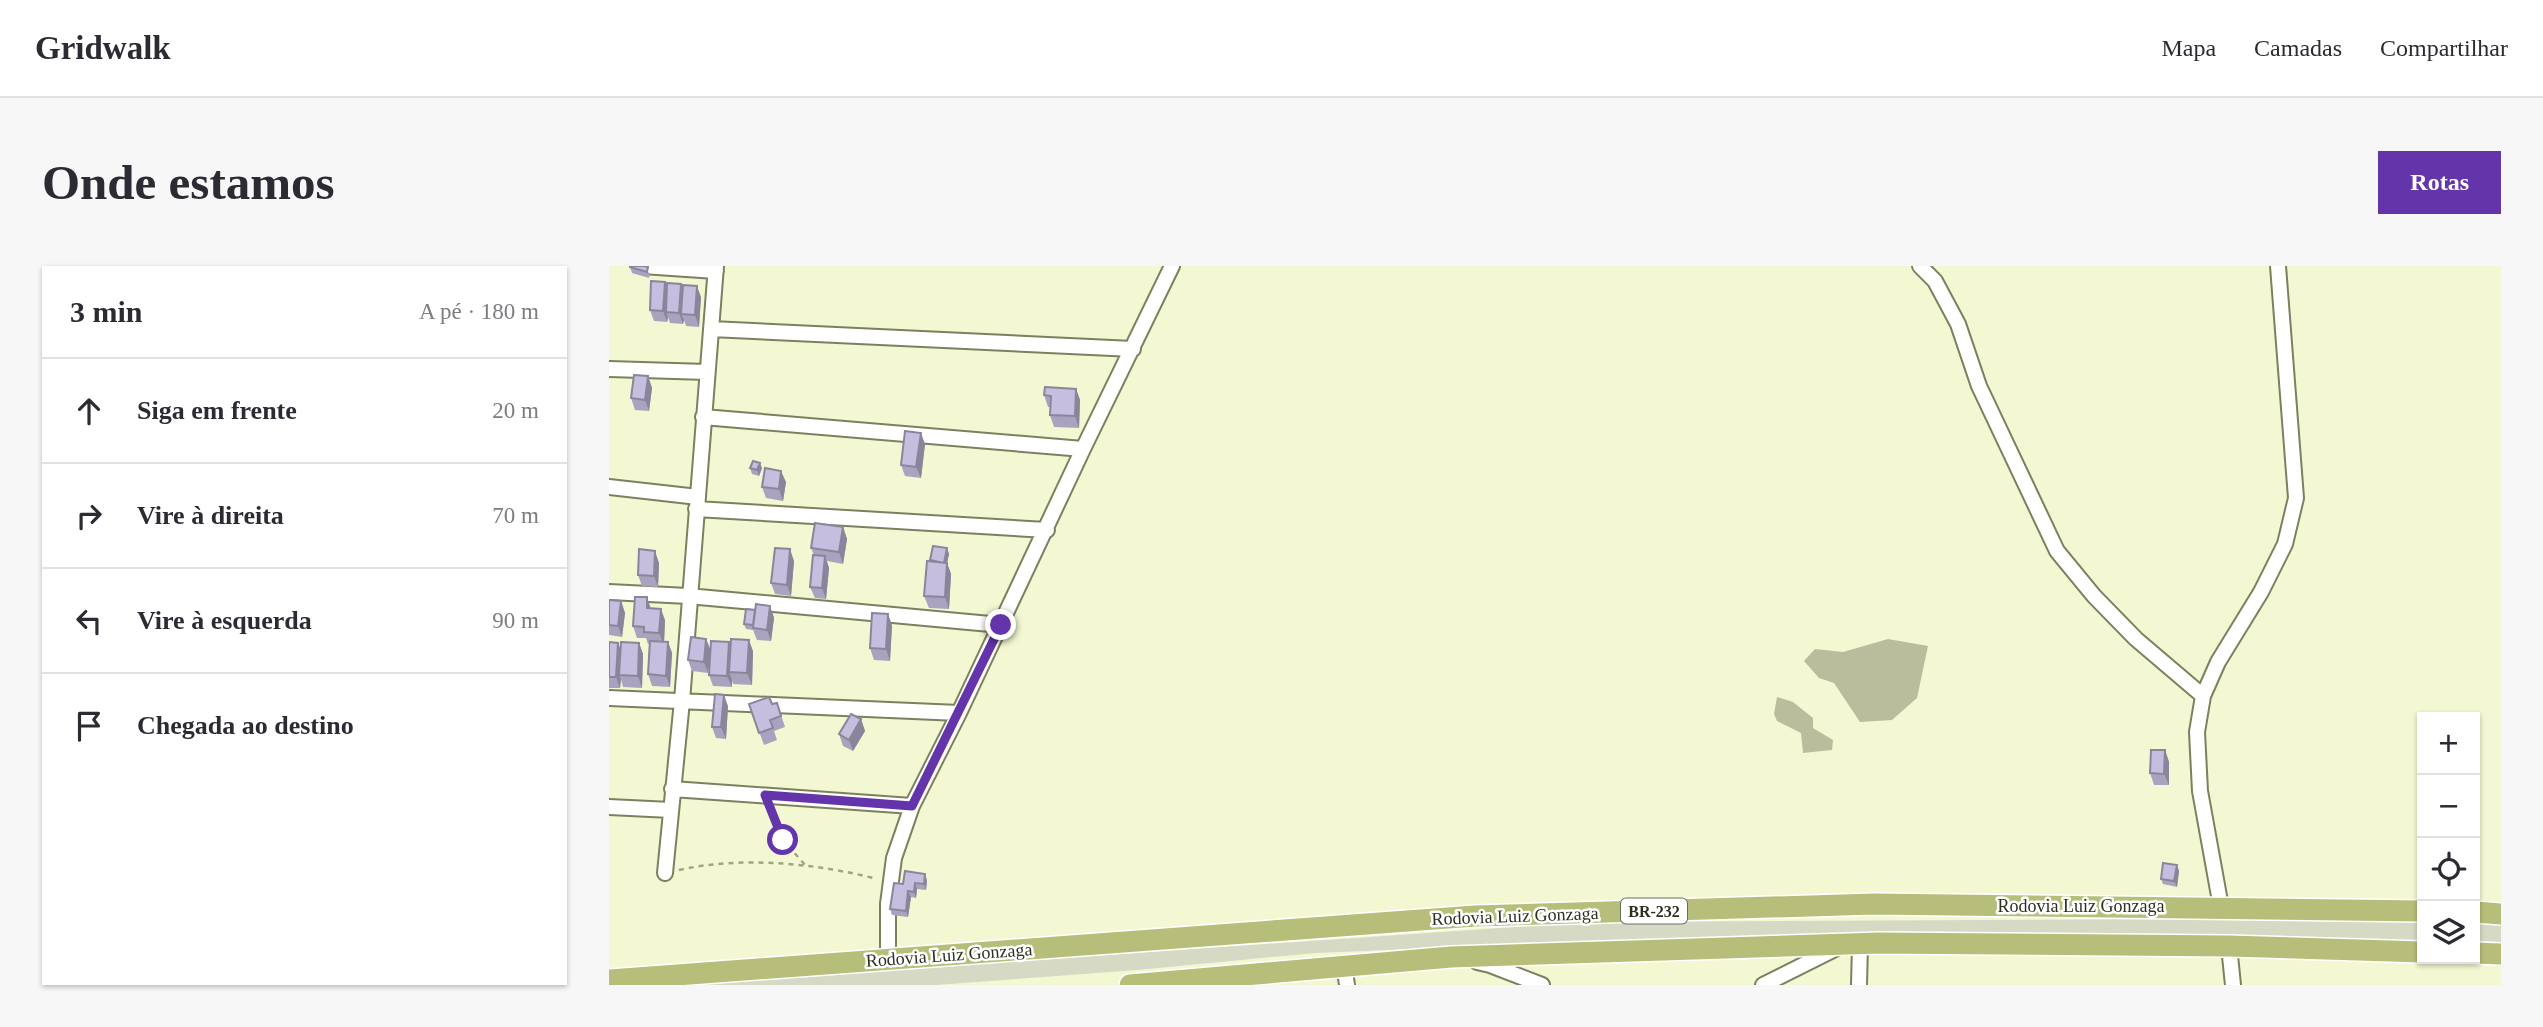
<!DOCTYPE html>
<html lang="pt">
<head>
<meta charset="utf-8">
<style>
	body { margin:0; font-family:"Times New Roman",serif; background:#f7f7f7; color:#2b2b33 }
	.controls { position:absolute; right:21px; bottom:21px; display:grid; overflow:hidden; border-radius:0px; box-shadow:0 2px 5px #0004 }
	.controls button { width:63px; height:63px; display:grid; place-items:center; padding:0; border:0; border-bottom:2px solid #e1e1e2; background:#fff; color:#2b2b33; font:35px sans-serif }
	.stop { position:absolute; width:21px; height:21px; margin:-16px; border:5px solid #6434ab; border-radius:50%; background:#fff }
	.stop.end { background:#6434ab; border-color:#fff; box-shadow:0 2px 7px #0008 }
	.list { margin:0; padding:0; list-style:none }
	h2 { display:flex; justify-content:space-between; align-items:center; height:91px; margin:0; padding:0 28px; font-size:30px }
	h2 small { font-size:23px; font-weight:400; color:#7c7c81 }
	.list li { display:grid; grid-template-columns:46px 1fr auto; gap:21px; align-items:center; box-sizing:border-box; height:105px; padding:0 28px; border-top:2px solid #e1e1e2 }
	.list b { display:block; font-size:26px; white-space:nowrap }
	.list em { font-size:23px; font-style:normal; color:#7c7c81 }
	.icon { flex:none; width:38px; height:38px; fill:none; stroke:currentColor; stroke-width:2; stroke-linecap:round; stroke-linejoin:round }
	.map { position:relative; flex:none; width:1892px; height:719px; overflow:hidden; border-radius:0px }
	header { display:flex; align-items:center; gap:42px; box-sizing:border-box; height:98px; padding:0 35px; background:#fff; border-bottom:2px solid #e1e1e2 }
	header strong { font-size:33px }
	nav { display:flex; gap:38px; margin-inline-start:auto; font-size:24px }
	.intro { display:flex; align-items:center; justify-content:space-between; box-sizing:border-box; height:168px; padding:0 42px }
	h1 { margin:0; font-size:49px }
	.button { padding:18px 32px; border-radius:0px; background:#6434ab; color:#fff; font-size:24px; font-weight:700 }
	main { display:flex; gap:42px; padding:0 42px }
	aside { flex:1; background:#fff; border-radius:0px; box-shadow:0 2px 5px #0004 }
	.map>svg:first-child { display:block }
</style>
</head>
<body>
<header>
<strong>Gridwalk</strong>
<nav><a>Mapa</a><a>Camadas</a><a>Compartilhar</a></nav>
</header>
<div class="intro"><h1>Onde estamos</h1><a class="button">Rotas</a></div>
<main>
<aside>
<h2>3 min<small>A pé · 180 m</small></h2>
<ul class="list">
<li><svg class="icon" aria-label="ahead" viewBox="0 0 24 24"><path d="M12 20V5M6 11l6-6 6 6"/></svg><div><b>Siga em frente</b></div><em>20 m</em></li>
<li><svg class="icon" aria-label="right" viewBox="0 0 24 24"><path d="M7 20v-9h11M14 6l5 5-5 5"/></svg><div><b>Vire à direita</b></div><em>70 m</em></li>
<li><svg class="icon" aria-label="left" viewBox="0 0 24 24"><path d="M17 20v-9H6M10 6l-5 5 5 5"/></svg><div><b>Vire à esquerda</b></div><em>90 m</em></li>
<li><svg class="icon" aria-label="arrive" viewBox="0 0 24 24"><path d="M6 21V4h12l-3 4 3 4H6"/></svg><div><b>Chegada ao destino</b></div></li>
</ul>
</aside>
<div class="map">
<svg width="1892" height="719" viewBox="0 0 1892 719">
	<rect width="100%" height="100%" fill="#f3f8d2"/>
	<path fill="#d6d9c4" d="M1813 652V675L1396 667 1126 670 706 687 528 704 327 719H54L979 656Z
		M1866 654 1892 656V676L1866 675Z"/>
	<path fill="#b9bd9c" d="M1279 373 1319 380 1308 432 1283 454 1251 456 1225 417 1210 412 1195 395 1206 383 1234 386Z
		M1168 431 1184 436 1204 452V462L1224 474 1223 484 1194 487 1192 467 1168 455 1165 448Z"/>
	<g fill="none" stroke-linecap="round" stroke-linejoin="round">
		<defs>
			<path id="minor" d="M33 0 107 5
				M1311 0 1326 15 1349 58 1370 120 1448 285 1485 330 1527 373 1594 430
				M102 63 524 83
				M0 103 98 106
				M94 151 474 183
				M0 221 89 231
				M87 243 438 264
				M0 326 79 330 392 359
				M0 432 350 447
				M63 523 303 540
				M0 541 62 544
				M56 607 73 435 107 0
				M1612 641 1591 525 1588 466 1594 430 1609 396 1652 326 1676 278 1687 232 1669 0
				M1620 680 1624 719
				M279 694V638L285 592 303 540 350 447 474 183 563 0
				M868 696 881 699 933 719
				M735 699 738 719
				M1154 719 1228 682
				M1250 719 1251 678"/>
			<path id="highway" d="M1866 646 1892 648
				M1866 687 1892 688
				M0 714 866 650 1265 638 1813 645
				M521 719 842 691 1270 677 1620 680 1813 686"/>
		</defs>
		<use href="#minor" stroke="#7c805e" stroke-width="18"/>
		<use href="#highway" stroke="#fff" stroke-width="24"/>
		<path stroke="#a0a488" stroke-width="2.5" stroke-dasharray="5 5" stroke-linecap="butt" d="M162 544 174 574 197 600
			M70 604C132 590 206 597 268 613"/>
		<use href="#minor" stroke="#fff" stroke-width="14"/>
		<use href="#highway" stroke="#b7be79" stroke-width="21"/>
	</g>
	<path fill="#aaa3bf" d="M21 1 41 7 40 12 23 7Z
		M56 16 58 22 72 18 74 24 92 31 90 61 77 60 75 54 74 58 61 57 59 51 58 56 45 55 41 44Z
		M39 110 43 122 40 145 26 144 22 132Z
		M467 123 471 134 470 162 445 161 441 149V141H439L435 129Z
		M316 178 312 212 296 210 292 199Z
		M141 202H153L150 210 143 208Z
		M177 216 174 235 157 232 153 221Z
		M234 261 238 273 234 298 218 295 220 302 217 333 206 332 201 321 205 289 202 282Z
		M338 282 340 288 338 297 342 308 340 343 320 342 315 330 321 294Z
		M185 295 182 330 166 328 162 317Z
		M50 297 49 321 33 320 29 309Z
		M0 334 12 335 16 347 13 371 0 369Z
		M161 340 165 352 162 375 148 374 144 364 137 363 135 358 146 344Z
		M42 342 56 354 55 375 59 376 63 387 61 421 43 420 39 408 40 378H39L37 372H28L24 360Z
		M283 359 281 395 265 394 261 382Z
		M97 373 101 384 122 380 144 385 143 419 124 418 123 414V421L104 420 100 409 101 386 99 407 83 405 79 394Z
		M0 376 9 377 12 384 30 377 34 388 33 422 14 421 12 413 11 422H0Z
		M168 437 176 461 165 465 168 474 155 479 140 438H163Z
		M119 440 117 473 107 472 103 461Z
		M252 453 256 465 244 485 234 480 230 468Z
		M1556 484 1560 496V519H1545L1541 507Z
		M1568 599 1570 605 1568 621 1554 618 1552 613Z
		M318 614 317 624 308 623 307 632 302 631 299 651 283 649 281 643 294 618Z"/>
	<path fill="#8b859b" d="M56 16 60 27 57 46 59 51 58 56 54 45Z
		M72 18 76 29 72 48 75 54 74 58 70 47Z
		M88 20 92 31 90 61 86 49Z
		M39 110 43 122 40 145 36 134Z
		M467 123 471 134 470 162 466 150Z
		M312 167 316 178 312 212 307 201Z
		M151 197 153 202 150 210 148 204Z
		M172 205 177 216 174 235 170 223Z
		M234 261 238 273 234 298 230 286Z
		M338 282 340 288 338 297 342 308 340 343 336 331 335 297Z
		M181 283 185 295 182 330 178 319Z
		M46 285 50 297 49 321 45 310Z
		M216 290 220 302 217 333 213 322Z
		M38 331 42 343 38 342Z
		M12 335 16 347 13 371 9 360Z
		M161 340 165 352 162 375 158 364Z
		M52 343 56 354 55 379 50 367Z
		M279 348 283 359 281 395 277 383Z
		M97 373 102 385 99 407 95 396Z
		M140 374 144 385 143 419 138 407Z
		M59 376 63 387 61 421 57 410Z
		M120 376 124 387 120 406 123 414V421L118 410Z
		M9 377 13 388 10 409 12 413 11 422 7 411Z
		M30 377 34 388 33 422 29 410Z
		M115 429 119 440 117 473 112 461Z
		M252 453 256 465 244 485 240 474Z
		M1556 484 1560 496V519L1555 508Z
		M1568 599 1570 605 1568 621 1565 615Z
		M316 608 318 614 317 624 315 618Z
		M306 617 308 623 307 632 305 626Z
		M299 625 302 631 299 651 297 645Z"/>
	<path fill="#c6bede" stroke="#8b859b" stroke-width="2" d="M21 0H35L39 1 38 6 21 1Z
		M42 15 56 16 54 45 41 44Z
		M58 17 72 18 70 47 57 46Z
		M74 19 88 20 86 49 72 48Z
		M25 109 39 110 36 134 22 132Z
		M436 121 467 123 466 150 441 149 442 130 435 129Z
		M296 165 312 167 307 201 292 199Z
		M144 195 151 197 148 204 141 202Z
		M156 202 172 205 170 223 153 221Z
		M206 257 234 261 230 286 202 282Z
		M324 280 338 282 335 297 321 294Z
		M166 282 181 283 178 319 162 317Z
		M30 283 46 285 45 310 29 309Z
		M204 289 216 290 213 322 201 321Z
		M318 295 338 297 336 331 315 330Z
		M26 331H38V342L52 343 50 367 35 366V361L24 360Z
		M0 334 12 335 9 360 0 359Z
		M147 338 161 340 158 364 144 362Z
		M137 343 146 344 144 359 135 358Z
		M263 347 279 348 277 383 261 382Z
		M82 371 97 373 95 396 79 394Z
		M122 373 140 374 138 407 120 406Z
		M41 375 59 376 57 410 39 408Z
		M102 375 120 376 118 410 100 409Z
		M0 376 9 377 7 411H0Z
		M12 376 30 377 29 410 10 409Z
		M106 428 115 429 112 461H103Z
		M160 431 163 438 168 437 172 450 161 454 164 462 150 467 140 438Z
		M242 448 252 453 240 474 230 468Z
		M1542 484H1556L1555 508 1541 507Z
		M1554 597 1568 599 1565 615 1552 613Z
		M296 605 316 608 315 618 306 617 305 626 299 625 297 645 281 643 285 617 294 618Z"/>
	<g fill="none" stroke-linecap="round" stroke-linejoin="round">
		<path stroke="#6434ab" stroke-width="9" d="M174 574 156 529 303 540 392 359"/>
	</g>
	<g text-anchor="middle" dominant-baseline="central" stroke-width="5" stroke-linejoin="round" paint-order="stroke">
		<rect fill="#fff" stroke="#6c6d64" stroke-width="2" x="1012" y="632.5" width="66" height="25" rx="5"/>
		<g font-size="16" font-weight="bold" fill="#2d2f21">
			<text x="1045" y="645">BR-232</text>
		</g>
		<g font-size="18" fill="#2d2f21" stroke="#fff">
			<text x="1472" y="640">Rodovia Luiz Gonzaga</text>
			<text transform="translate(906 650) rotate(-2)">Rodovia Luiz Gonzaga</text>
			<text transform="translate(340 689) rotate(-4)">Rodovia Luiz Gonzaga</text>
		</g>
	</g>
</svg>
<div class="controls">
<button>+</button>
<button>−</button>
<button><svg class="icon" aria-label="locate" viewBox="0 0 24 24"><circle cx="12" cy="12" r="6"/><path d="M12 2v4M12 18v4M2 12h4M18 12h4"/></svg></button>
<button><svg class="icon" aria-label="layers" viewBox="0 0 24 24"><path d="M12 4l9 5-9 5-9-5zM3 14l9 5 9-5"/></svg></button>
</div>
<div class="stop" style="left:174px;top:574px"></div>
<div class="stop end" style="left:392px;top:359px"></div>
</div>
</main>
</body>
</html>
